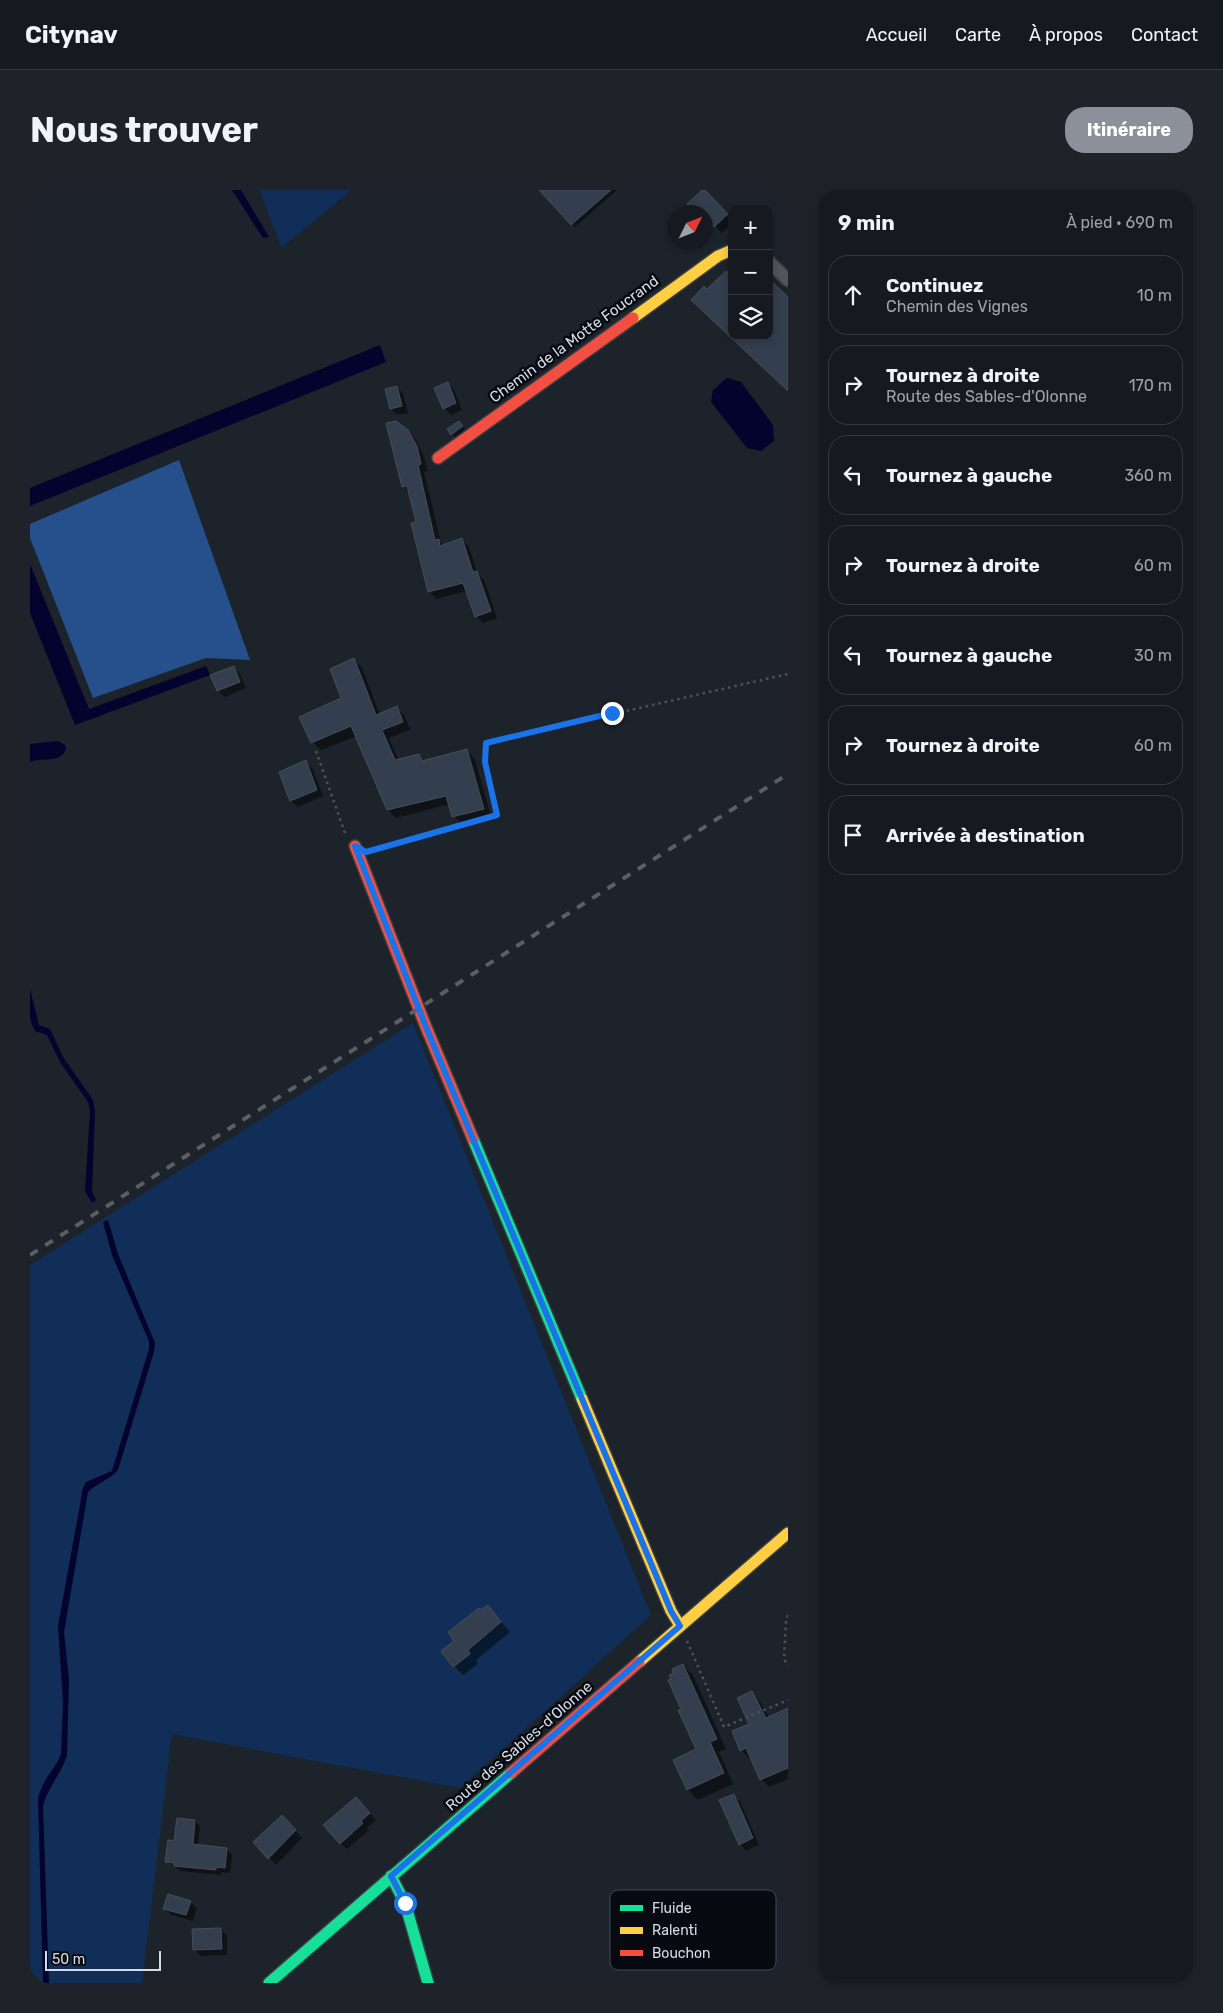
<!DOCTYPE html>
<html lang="fr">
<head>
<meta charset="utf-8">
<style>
	body { margin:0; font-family:Rubik,sans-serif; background:#1f2329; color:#f1f3f6 }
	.controls { position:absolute; right:15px; top:15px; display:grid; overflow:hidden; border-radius:10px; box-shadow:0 2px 8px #0003 }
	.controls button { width:45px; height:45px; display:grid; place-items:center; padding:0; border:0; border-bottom:1px solid #35383e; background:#161a20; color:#f1f3f6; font:25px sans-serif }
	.compass { position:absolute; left:638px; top:15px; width:45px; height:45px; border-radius:50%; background:#161a20; box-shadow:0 2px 8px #0003; rotate:47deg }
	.scale { position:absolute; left:15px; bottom:12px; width:116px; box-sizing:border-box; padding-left:5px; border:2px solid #d6dce6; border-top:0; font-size:14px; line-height:18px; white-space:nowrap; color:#d6dce6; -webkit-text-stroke:4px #070b11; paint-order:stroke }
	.stop { position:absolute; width:15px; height:15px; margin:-11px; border:4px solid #1a73e8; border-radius:50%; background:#fff }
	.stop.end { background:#1a73e8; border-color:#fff; box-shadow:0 1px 5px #0008 }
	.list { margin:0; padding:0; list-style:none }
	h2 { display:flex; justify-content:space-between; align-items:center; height:65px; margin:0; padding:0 20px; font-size:21px }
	h2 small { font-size:16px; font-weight:400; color:#9ea1a5 }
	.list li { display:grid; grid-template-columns:32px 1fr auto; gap:15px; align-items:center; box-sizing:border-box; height:80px; margin:0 10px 10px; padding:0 10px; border:1px solid #35383e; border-radius:20px }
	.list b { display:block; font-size:19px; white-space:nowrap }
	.list p { margin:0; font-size:16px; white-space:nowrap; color:#9ea1a5 }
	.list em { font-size:16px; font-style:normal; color:#9ea1a5 }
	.icon { flex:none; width:28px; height:28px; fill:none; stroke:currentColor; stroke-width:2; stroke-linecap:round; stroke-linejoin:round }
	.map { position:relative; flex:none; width:758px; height:1793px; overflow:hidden; border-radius:20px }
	header { display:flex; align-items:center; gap:30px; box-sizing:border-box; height:70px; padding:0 25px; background:#161a20; border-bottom:1px solid #35383e }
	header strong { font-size:24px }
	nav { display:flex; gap:28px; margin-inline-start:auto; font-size:18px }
	.intro { display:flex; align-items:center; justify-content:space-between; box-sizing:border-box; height:120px; padding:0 30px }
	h1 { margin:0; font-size:35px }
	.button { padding:12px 22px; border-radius:20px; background:#8c9099; color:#fff; font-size:18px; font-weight:700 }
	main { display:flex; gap:30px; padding:0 30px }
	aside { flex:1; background:#161a20; border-radius:20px; box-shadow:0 2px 8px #0003 }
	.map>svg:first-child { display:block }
</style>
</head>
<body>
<header>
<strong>Citynav</strong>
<nav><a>Accueil</a><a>Carte</a><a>À propos</a><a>Contact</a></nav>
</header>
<div class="intro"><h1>Nous trouver</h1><a class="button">Itinéraire</a></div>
<main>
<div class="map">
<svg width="758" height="1793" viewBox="0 0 758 1793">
	<rect width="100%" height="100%" fill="#1d232a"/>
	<path fill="#102e57" d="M230 0H322L251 58Z
		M383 833 621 1425 430 1598 142 1544 112 1793H0V1075Z"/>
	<path fill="#25508c" d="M149 270 220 470 176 468 63 508 0 348V334Z"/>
	<path fill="#03032e" d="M202 0H211L239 47 233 48Z
		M350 155 356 172 0 316V298Z
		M697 188 711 192 743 235 744 251 731 261 717 258 681 212 683 200Z
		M0 374 59 519 176 476 180 485 45 535 0 423Z
		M28 551 35 555 36 559C30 575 12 566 0 572V554Z
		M0 799 9 835 20 839 33 867 63 910 65 921 62 1002 66 1010 62 1013 55 1001 60 922 58 912 30 872 17 845 5 841 0 829Z
		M78 1030 88 1064 125 1153 124 1162 88 1280C79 1290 67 1293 58 1302L34 1442 39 1490 37 1565C32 1583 18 1597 13 1616L19 1793H13L8 1608C14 1587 24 1581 31 1564L33 1512 28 1436 53 1298 56 1292 82 1281 119 1159V1151L82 1065 73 1032Z"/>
	<path fill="#0007" d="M511 0H587L545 37Z
		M673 0 702 29V33L692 43 677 28 676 30V22H667L659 14Z
		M417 193 424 200 432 220 421 225 414 218Z
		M367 197 373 204 378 223 367 225 361 219Z
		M358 234 378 241 385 248 393 264 398 281 394 282 411 353 414 356 432 350 439 357 447 383 454 390 467 428 453 433 446 426 437 401 406 409 399 401 387 332 380 303 374 297Z
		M432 235 435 240 425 247 422 244Z
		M324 470 332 478 350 525 366 518 375 526 380 540 359 548 369 571 388 566 394 572 436 560 445 569 461 627 432 635 424 626 420 614 366 628 358 620 327 546 291 560 282 552 312 509Z
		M204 477 210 484 216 498 195 507 188 501 182 486Z
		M275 572 282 578 293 606 268 617 261 611 251 582Z
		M458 1417 480 1442 446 1470 448 1474 433 1485 424 1476 426 1451Z
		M653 1475 663 1485 696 1559 689 1562 703 1594 668 1610 658 1600 645 1570 668 1560 652 1519Z
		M722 1503 730 1511 739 1528 758 1520V1589L739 1597 731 1589 721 1567 719 1568 711 1560 721 1534Z
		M704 1606 710 1612 729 1655 716 1661 710 1654Z
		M332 1615 346 1630 337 1638 339 1640 317 1659 310 1653Z
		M252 1627 272 1648 246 1675 224 1652Z
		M165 1631 170 1636 168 1656 197 1660 202 1665 200 1683 191 1682V1685L150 1681 137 1671 145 1653Z
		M139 1706 161 1712 167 1718 163 1731 141 1725 134 1718Z
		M190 1739 197 1746V1765L171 1766 164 1759Z"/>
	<path fill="#333e4e" stroke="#484e54" d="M509 0H581L541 35Z
		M672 0H675L698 24 684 37 676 28V22H665L657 14Z
		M696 81 702 86V146H739V89L758 107V201L661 110 674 96 677 99Z
		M418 192 426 213 413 219 404 198Z
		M367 196 372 216 360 219 355 199Z
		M366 231 378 240 387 256 391 274 388 275 405 350 409 349 410 356 432 348 443 382 447 381 461 421 445 427 433 393 398 402 381 333 386 332 377 296 372 297 356 233Z
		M429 231 433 236 421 245 417 239Z
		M324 468 346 525 367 516 373 532 352 540 365 570 389 564 392 571 437 559 454 619 422 627 416 606 357 620 321 536 281 553 269 527 311 508 300 479Z
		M204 476 210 492 187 501 180 485Z
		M276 570 287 600 260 611 249 582Z
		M458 1415 471 1432 438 1460 440 1464 423 1477 411 1461 424 1451 418 1442 449 1418 451 1420Z
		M653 1474 687 1549 680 1552 694 1583 657 1600 643 1570 666 1559 648 1520 651 1519 638 1490 641 1489 639 1485 643 1483 642 1479Z
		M722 1501 736 1528 758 1518V1578L730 1590 716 1558 710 1561 702 1541 719 1534 707 1508Z
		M704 1604 723 1648 709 1655 689 1610Z
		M326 1607 340 1623 331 1631 333 1633 310 1654 293 1635Z
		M252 1625 266 1640 238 1669 223 1652Z
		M147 1628 165 1630 163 1654 197 1658 195 1678 186 1677V1680L144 1676V1673L135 1672 138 1650 144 1651Z
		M138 1704 161 1711 156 1725 133 1719Z
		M191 1738 192 1759 163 1760 162 1739Z"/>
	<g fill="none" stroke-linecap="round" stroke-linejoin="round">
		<defs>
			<path id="street" d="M739 72 758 90"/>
			<path id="fast" d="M443 949 552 1209
				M361 1686 375 1713 398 1793
				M239 1793 481 1583"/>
			<path id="slow" d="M603 128 688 66 702 60
				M552 1209 641 1421 650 1436
				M609 1472 758 1343"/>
			<path id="jam" d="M408 268 603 128
				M325 656 396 837 443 949
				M481 1583 609 1472"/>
		</defs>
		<use href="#street" stroke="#3a3e44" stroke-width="15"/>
		<use href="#fast" stroke="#3a3e44" stroke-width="14"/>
		<use href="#slow" stroke="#3a3e44" stroke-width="14"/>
		<use href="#jam" stroke="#3a3e44" stroke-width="14"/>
		<path stroke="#4e5257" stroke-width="2.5" stroke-dasharray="2.5 4" stroke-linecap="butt" d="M286 561 315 643
			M345 660 467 625 455 572 456 553 758 484
			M758 1425 756 1431 754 1469 758 1476
			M657 1451 694 1537 758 1510"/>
		<use href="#street" stroke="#52565b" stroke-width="12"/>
		<use href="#fast" stroke="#16e098" stroke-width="11"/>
		<use href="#slow" stroke="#ffcf43" stroke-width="11"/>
		<use href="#jam" stroke="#f24e42" stroke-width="11"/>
		<path stroke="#5b5e64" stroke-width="4" stroke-dasharray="9 9" stroke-linecap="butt" d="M0 1065 758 584"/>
	</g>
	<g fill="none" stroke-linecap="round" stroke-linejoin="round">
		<path stroke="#1a73e8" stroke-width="6" d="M375 1713 361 1686 650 1436 641 1421 396 837 325 656 336 662 467 625 455 572 456 553 582 523"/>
	</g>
	<g text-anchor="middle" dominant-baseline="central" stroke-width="5" stroke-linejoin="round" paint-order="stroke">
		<g font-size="15" fill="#d6dce6" stroke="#070b11">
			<text transform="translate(544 149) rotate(-36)">Chemin de la Motte Foucrand</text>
			<text transform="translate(489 1556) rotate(-41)">Route des Sables-d'Olonne</text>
		</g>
	</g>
	<rect x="580" y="1700" width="166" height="80" rx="8" fill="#070b11" stroke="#454a51" stroke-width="1"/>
	<rect x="590" y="1715" width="23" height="6" fill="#16e098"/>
	<rect x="590" y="1737" width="23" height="7" fill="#ffcf43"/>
	<rect x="590" y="1760" width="23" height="6" fill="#f24e42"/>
	<g font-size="14" fill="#d6dce6">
		<text x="622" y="1723">Fluide</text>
		<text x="622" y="1745">Ralenti</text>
		<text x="622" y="1768">Bouchon</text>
	</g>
</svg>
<div class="controls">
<button>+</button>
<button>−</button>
<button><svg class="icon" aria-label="layers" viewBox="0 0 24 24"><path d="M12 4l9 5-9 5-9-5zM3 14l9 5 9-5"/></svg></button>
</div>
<svg class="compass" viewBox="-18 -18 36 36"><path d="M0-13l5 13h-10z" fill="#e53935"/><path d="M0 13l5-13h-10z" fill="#9ea1a5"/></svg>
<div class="scale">50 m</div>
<div class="stop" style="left:375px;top:1713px"></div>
<div class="stop end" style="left:582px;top:523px"></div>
</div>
<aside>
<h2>9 min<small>À pied · 690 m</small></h2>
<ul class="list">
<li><svg class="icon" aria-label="ahead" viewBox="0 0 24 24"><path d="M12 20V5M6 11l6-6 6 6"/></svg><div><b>Continuez</b><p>Chemin des Vignes</p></div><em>10 m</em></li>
<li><svg class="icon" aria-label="right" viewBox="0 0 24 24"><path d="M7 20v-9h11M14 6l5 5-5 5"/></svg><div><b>Tournez à droite</b><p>Route des Sables-d'Olonne</p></div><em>170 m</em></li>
<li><svg class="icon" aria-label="left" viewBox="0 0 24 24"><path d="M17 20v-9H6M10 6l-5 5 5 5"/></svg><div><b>Tournez à gauche</b></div><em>360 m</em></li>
<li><svg class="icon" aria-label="right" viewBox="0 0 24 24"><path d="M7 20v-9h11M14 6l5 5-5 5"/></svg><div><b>Tournez à droite</b></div><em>60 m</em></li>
<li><svg class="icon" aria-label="left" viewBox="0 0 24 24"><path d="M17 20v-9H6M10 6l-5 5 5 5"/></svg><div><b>Tournez à gauche</b></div><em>30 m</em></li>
<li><svg class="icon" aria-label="right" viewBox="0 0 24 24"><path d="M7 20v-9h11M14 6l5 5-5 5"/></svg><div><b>Tournez à droite</b></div><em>60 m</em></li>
<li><svg class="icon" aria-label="arrive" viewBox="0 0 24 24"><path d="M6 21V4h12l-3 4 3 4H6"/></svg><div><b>Arrivée à destination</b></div></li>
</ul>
</aside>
</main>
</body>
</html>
